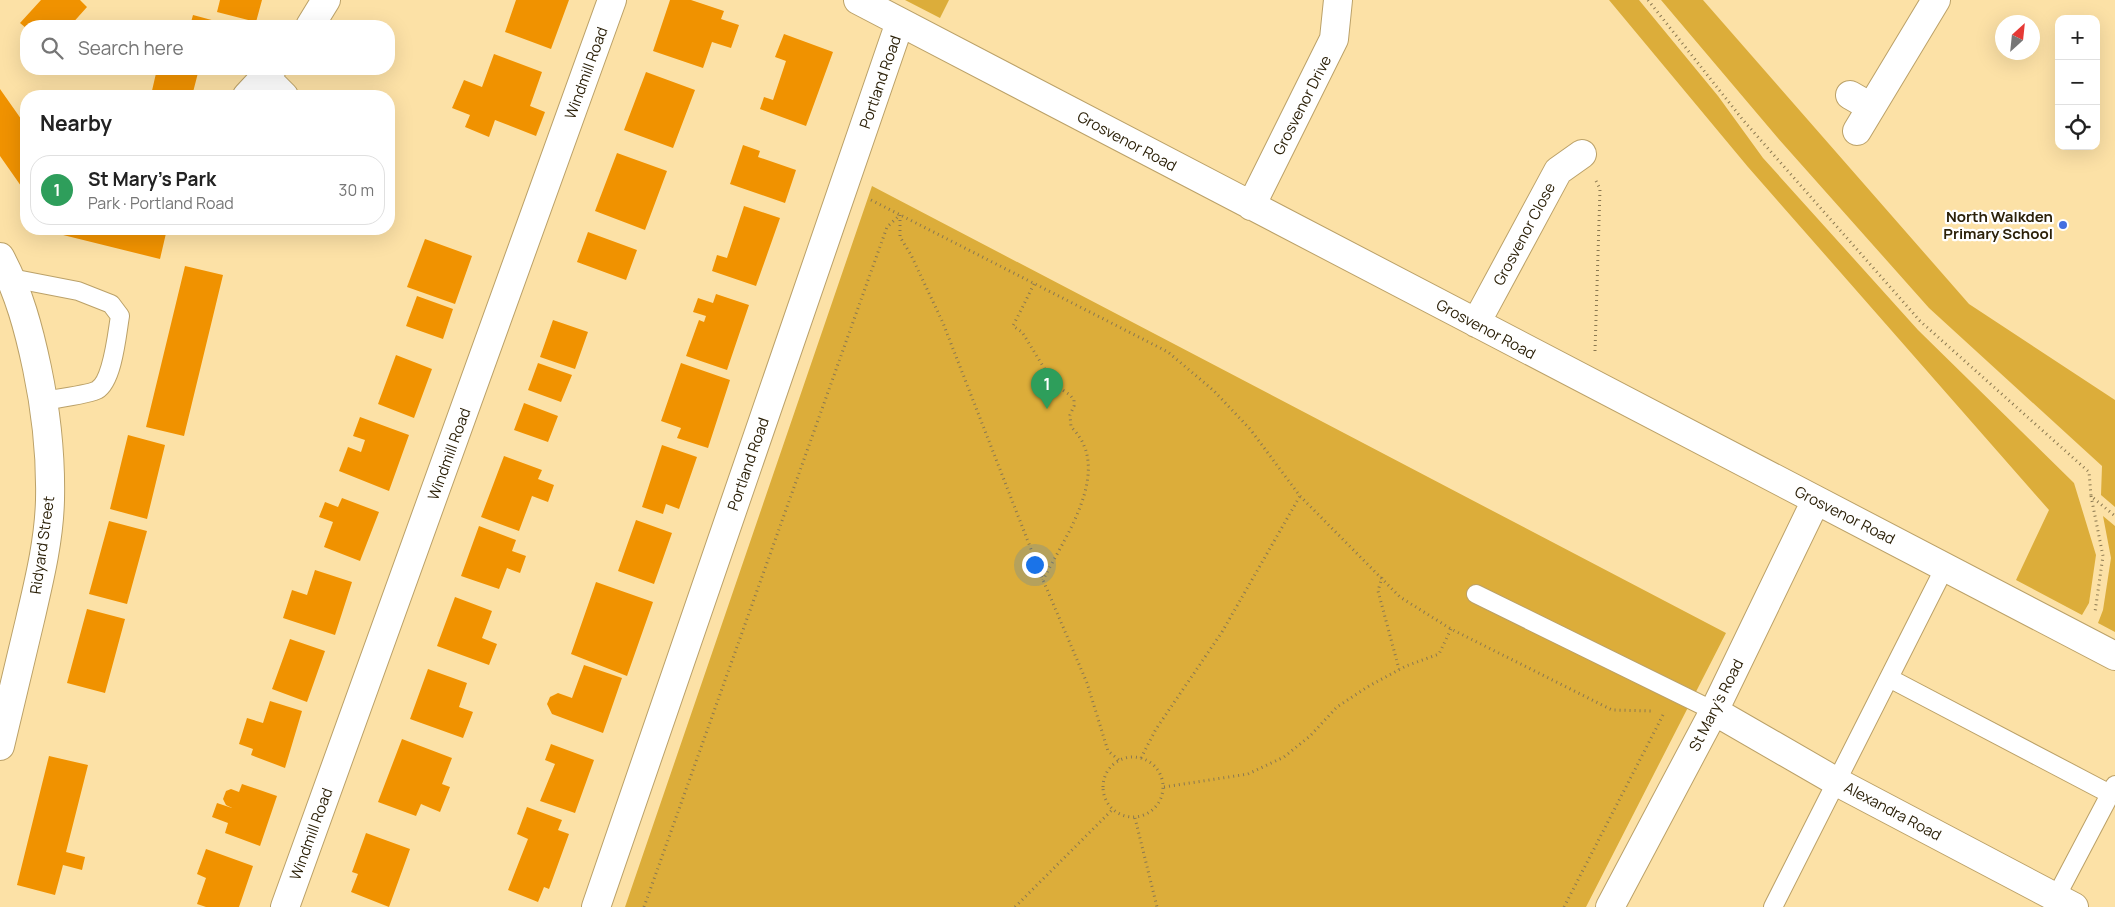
<!DOCTYPE html>
<html lang="en">
<head>
<meta charset="utf-8">
<style>
	body { margin:0; font-family:Manrope,sans-serif; background:#f2f2f2; color:#222 }
	.controls { position:absolute; right:15px; top:15px; display:grid; overflow:hidden; border-radius:10px; box-shadow:0 5px 20px #0002 }
	.controls button { width:45px; height:45px; display:grid; place-items:center; padding:0; border:0; border-bottom:1px solid #e0e0e0; background:#fff; color:#222; font:25px sans-serif }
	.compass { position:absolute; left:1995px; top:15px; width:45px; height:45px; border-radius:50%; background:#fff; box-shadow:0 5px 20px #0002; rotate:27deg }
	.you { position:absolute; left:1034px; top:564px; width:18px; height:18px; margin:-12px; border:4px solid #fff; border-radius:50%; background:#1a73e8; box-shadow:0 0 0 8px #1a73e833 }
	.badge { display:grid; place-items:center; width:32px; height:32px; border-radius:50%; background:#446ee0; color:#fff; font-size:16px; font-weight:700 }
	.pin { position:absolute; translate:-50% -41px; filter:drop-shadow(0 1px 2px #0008) }
	.pin::after { content:''; position:absolute; top:26px; width:18px; height:15px; background:inherit; clip-path:polygon(0 0,100% 0,50% 100%) }
	.list { margin:0; padding:0; list-style:none }
	h2 { display:flex; justify-content:space-between; align-items:center; height:65px; margin:0; padding:0 20px; font-size:21px }
	h2 small { font-size:16px; font-weight:400; color:#767676 }
	.list li { display:grid; grid-template-columns:32px 1fr auto; gap:15px; align-items:center; box-sizing:border-box; height:70px; margin:0 10px 10px; padding:0 10px; border:1px solid #e0e0e0; border-radius:20px }
	.list b { display:block; font-size:19px; white-space:nowrap }
	.list p { margin:0; font-size:16px; white-space:nowrap; color:#767676 }
	.list em { font-size:16px; font-style:normal; color:#767676 }
	.icon { flex:none; width:28px; height:28px; fill:none; stroke:currentColor; stroke-width:2; stroke-linecap:round; stroke-linejoin:round }
	.map { position:relative; flex:none; width:2115px; height:907px; overflow:hidden }
	.search { position:absolute; background:#fff; box-shadow:0 5px 20px #0002; left:20px; top:20px; width:375px; height:55px; display:flex; align-items:center; gap:12px; box-sizing:border-box; padding:0 18px; border-radius:20px; color:#767676; font-size:19px }
	.panel { position:absolute; background:#fff; box-shadow:0 5px 20px #0002; left:20px; top:90px; width:375px; height:145px; border-radius:20px }
	.map>svg:first-child { display:block }
</style>
</head>
<body>
<div class="map">
<svg width="2115" height="907" viewBox="0 0 2115 907">
	<rect width="100%" height="100%" fill="#fce1a6"/>
	<path fill="#dcad3a" d="M905 0H949L940 18Z
		M1609 0H1639L1718 96 1763 158 1918 330 2074 483 2096 555 2089 603 2082 615 2016 580 2049 510 1748 167Z
		M1661 0H1703L1969 304 2115 400V507L2101 495 2102 466 1929 308 1777 137Z
		M872 186 1726 633 1586 907H625Z
		M2103 516 2115 526V632L2098 623 2103 610 2111 558Z"/>
	<path fill="#f09200" d="M41 0H80L87 7 70 26H26V28L20 23Z
		M220 0H262L256 22 217 12Z
		M516 0H569L551 49 505 32Z
		M670 0H691L724 11 721 19 739 25 731 48 712 42 703 68 653 51Z
		M193 15 234 26H190Z
		M784 34 833 52 806 126 760 109 764 97 773 100 786 61 775 57Z
		M494 54 542 72 530 106 545 112 536 136 495 120 489 137 465 127 470 115 452 108 464 80 482 87Z
		M157 69H199L192 96 151 95Z
		M646 72 695 90 673 148 624 130Z
		M0 89 26 126V183L21 186 0 156Z
		M743 145 760 151 758 157 796 170 785 203 730 184Z
		M617 153 667 171 645 230 595 211Z
		M744 206 780 218 756 286 712 271 717 255 727 258Z
		M56 229H167L160 259 55 233Z
		M588 232 637 250 626 280 577 262Z
		M425 239 472 256 455 304 407 287Z
		M185 266 223 275 184 436 146 427Z
		M716 294 749 305 727 370 686 356 699 320 704 322 706 316 693 312 698 298 713 303Z
		M417 296 453 309 443 339 406 326Z
		M553 320 588 332 575 369 540 357Z
		M396 355 432 369 414 418 378 404Z
		M538 363 572 375 561 402 528 390Z
		M681 363 730 380 708 448 677 438 681 428 661 421Z
		M524 403 558 416 548 442 514 430Z
		M360 417 409 435 389 491 339 471 348 447 361 452 365 440 353 436Z
		M128 435 165 445 147 519 110 509Z
		M662 445 697 457 679 509 666 504 663 514 642 507Z
		M504 456 542 470 538 479 554 485 548 502 532 496 519 531 481 517Z
		M342 498 379 512 360 561 324 547 333 522 319 517 325 502 338 507Z
		M636 520 672 533 654 584 618 571Z
		M109 521 147 531 127 604 89 594Z
		M479 526 516 540 512 551 526 556 520 573 507 568 499 589 461 576Z
		M315 570 352 582 335 635 283 618 292 590 307 595Z
		M596 582 653 602 627 676 571 654Z
		M455 597 492 611 482 638 497 644 489 665 437 646Z
		M87 609 125 619 105 693 67 683Z
		M290 639 325 651 307 702 272 689Z
		M584 665 622 678 603 733 552 714 547 704 550 697 558 693 572 698Z
		M428 669 467 683 459 707 473 712 463 738 410 719Z
		M270 701 302 711 285 768 251 755 253 749 239 744 247 718 263 723Z
		M402 739 452 758 442 784 450 787 440 812 421 804 416 816 378 802Z
		M551 744 594 760 575 813 540 801 555 764 545 760Z
		M49 756 88 765 66 852 85 857 82 870 63 865 55 895 17 885Z
		M242 784 277 796 260 846 225 833 228 823 212 817 217 803 232 808 226 805 223 799 226 791 231 789 239 792Z
		M527 807 562 820 558 830 569 834 549 889 544 887 538 902 508 890 528 839 517 834Z
		M366 833 410 849 389 907 351 892 358 874 352 872Z
		M206 849 253 866 239 907H206L197 904 206 878 197 874Z"/>
	<g fill="none" stroke-linecap="round" stroke-linejoin="round">
		<defs>
			<path id="lane" d="M11 278 78 291 111 304 120 316C117 333 113 381 97 390 91 394 54 399 43 401
				M1476 594 1714 711
				M1889 678 2110 794
				M2056 897 2115 785
				M1773 907 1945 567"/>
			<path id="street" d="M858 0 2115 656
				M310 26 326 0
				M265 77 284 96
				M1850 95 1871 107
				M247 96 272 69
				M1857 131 1936 0
				M1251 206 1334 39 1338 0
				M0 257C19 292 29 330 37 368 46 411 51 456 50 500 49 541 39 581 30 620 20 662 10 704 0 746
				M1476 323 1558 171 1582 154
				M1714 711 1837 782 2074 907
				M285 907 612 0
				M596 907 900 22
				M1610 907 1714 711 1816 500"/>
		</defs>
		<use href="#lane" stroke="#bba168" stroke-width="20"/>
		<use href="#street" stroke="#bba168" stroke-width="30"/>
		<path stroke="#8a7850" stroke-width="3" stroke-dasharray="1 4" stroke-linecap="butt" d="M1648 0 1743 120 1920 321 2089 472 2091 496 2115 516
			M871 200 1168 352 1214 391 1250 429 1300 496 1400 597 1451 629 1612 710 1654 711
			M900 215V237L911 255 943 323 1043 580 1087 683 1108 751 1119 760
			M1034 284 1013 326 1022 332 1054 384 1070 395 1074 400V406L1070 415 1071 427C1115 469 1064 538 1043 580
			M1595 351 1600 189 1596 181
			M2091 496 2103 556 2095 612
			M1382 577 1378 591 1399 669
			M1103 787a30 30 0 1 1 60 0a30 30 0 1 1-60 0Z
			M1141 758 1156 729 1222 632 1300 496
			M1164 787 1248 774 1284 757 1310 736 1337 707 1369 686 1406 666 1439 654 1451 629
			M1135 818 1157 907
			M644 907 887 227 900 215
			M1015 907 1112 810
			M1564 907 1663 715"/>
		<use href="#lane" stroke="#fff" stroke-width="18"/>
		<use href="#street" stroke="#fff" stroke-width="28"/>
	</g>
	<circle fill="#446ee0" stroke="#fff" stroke-width="2" cx="2063" cy="225" r="5"/>
	<g text-anchor="middle" dominant-baseline="central" stroke-width="4.5" stroke-linejoin="round" paint-order="stroke">
		<g font-size="15" fill="#2c2109" stroke="#fff">
			<text transform="translate(586 73) rotate(-70)">Windmill Road</text>
			<text transform="translate(880 82) rotate(-71)">Portland Road</text>
			<text transform="translate(1302 105) rotate(-63)">Grosvenor Drive</text>
			<text transform="translate(1127 141) rotate(28)">Grosvenor Road</text>
			<text transform="translate(1524 234) rotate(-62)">Grosvenor Close</text>
			<text transform="translate(1486 329) rotate(28)">Grosvenor Road</text>
			<text transform="translate(449 454) rotate(-70)">Windmill Road</text>
			<text transform="translate(748 464) rotate(-71)">Portland Road</text>
			<text transform="translate(1845 515) rotate(27)">Grosvenor Road</text>
			<text transform="translate(42 545) rotate(-82)">Ridyard Street</text>
			<text transform="translate(1716 705) rotate(-63)">St Mary's Road</text>
			<text transform="translate(1893 811) rotate(28)">Alexandra Road</text>
			<text transform="translate(311 834) rotate(-70)">Windmill Road</text>
		</g>
		<g font-size="15" font-weight="bold" fill="#2c2109" stroke="#fff" text-anchor="end">
			<text x="2053" y="216">North Walkden<tspan x="2053" dy="17">Primary School</tspan></text>
		</g>
	</g>
</svg>
<div class="controls">
<button>+</button>
<button>−</button>
<button><svg class="icon" aria-label="locate" viewBox="0 0 24 24"><circle cx="12" cy="12" r="6"/><path d="M12 2v4M12 18v4M2 12h4M18 12h4"/></svg></button>
</div>
<svg class="compass" viewBox="-18 -18 36 36"><path d="M0-13l5 13h-10z" fill="#e53935"/><path d="M0 13l5-13h-10z" fill="#767676"/></svg>
<div class="you"></div>
<div class="pin badge" style="left:1047px;top:409px;background:#2e9e5b">1</div>
<div class="search"><svg class="icon" aria-label="search" viewBox="0 0 24 24"><circle cx="10" cy="10" r="6"/><path d="M15 15l6 6"/></svg>Search here</div>
<section class="panel">
<h2>Nearby<small></small></h2>
<ul class="list">
<li><span class="badge" style="background:#2e9e5b">1</span><div><b>St Mary's Park</b><p>Park · Portland Road</p></div><em>30 m</em></li>
</ul>
</section>
</div>
</body>
</html>
